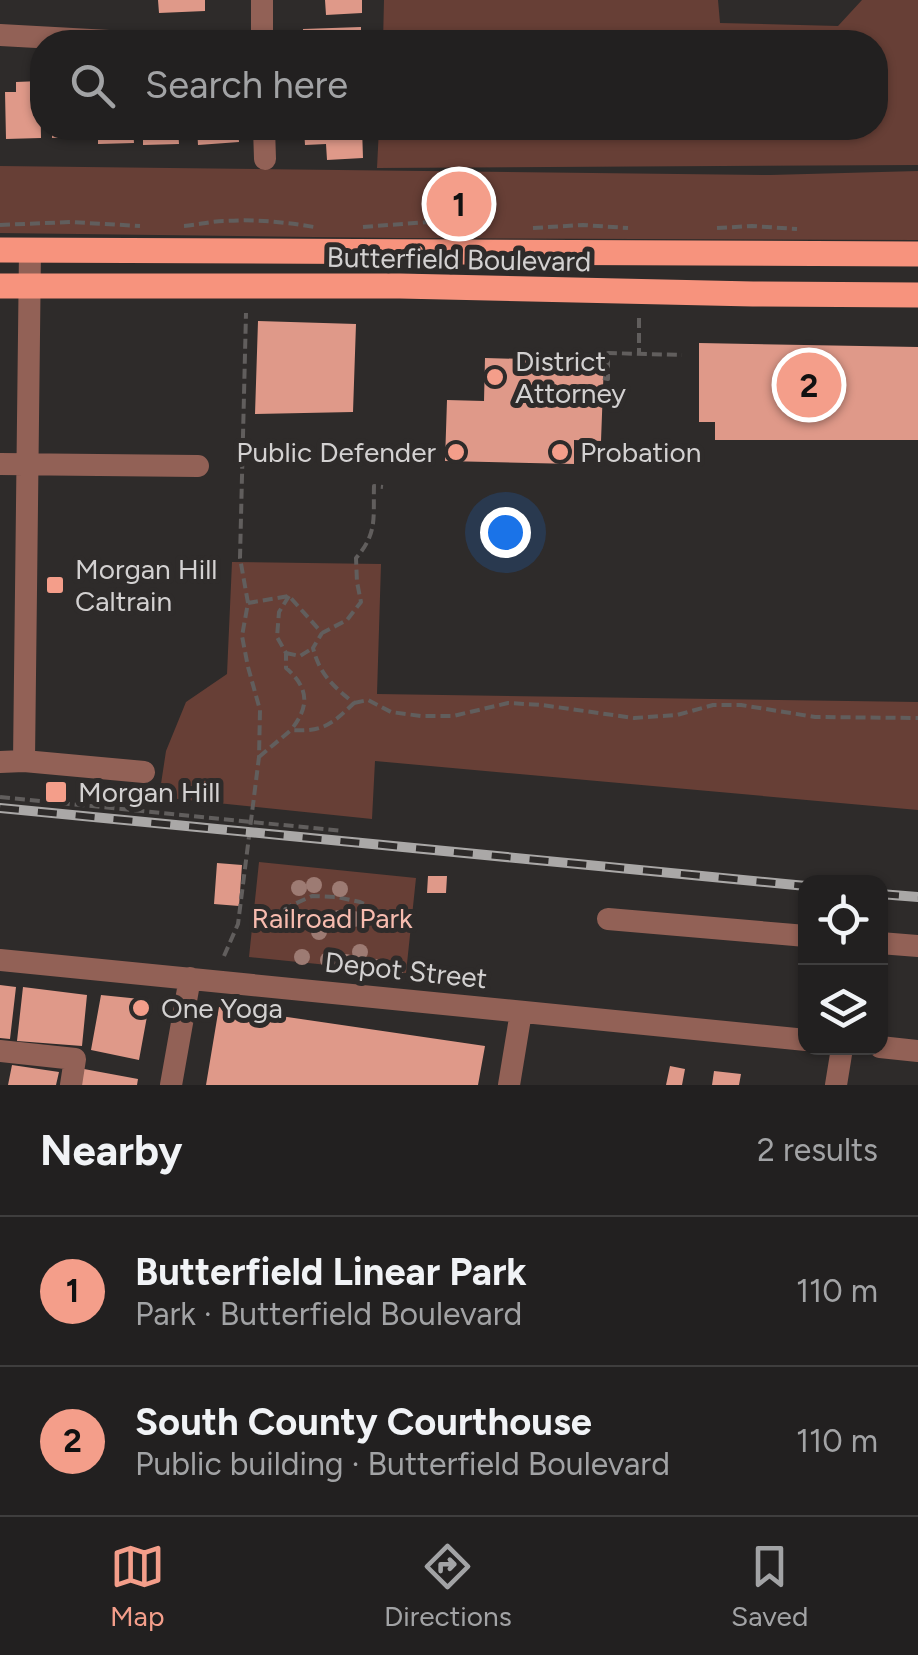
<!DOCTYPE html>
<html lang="en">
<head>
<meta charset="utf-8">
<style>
	body { margin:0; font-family:Figtree,sans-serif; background:#2e2d2d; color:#f1f3f6 }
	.controls { position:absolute; right:30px; bottom:30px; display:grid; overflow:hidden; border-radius:20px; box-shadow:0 2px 8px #0004 }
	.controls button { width:90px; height:90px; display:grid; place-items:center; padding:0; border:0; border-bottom:2px solid #3f3e3e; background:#222020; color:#f1f3f6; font:50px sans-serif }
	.you { position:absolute; left:505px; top:532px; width:35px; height:35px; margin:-25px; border:8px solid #fff; border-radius:50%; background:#1a73e8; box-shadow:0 0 0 15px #1a73e833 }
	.badge { display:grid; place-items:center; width:65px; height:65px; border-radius:50%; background:#f49e8a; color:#111; font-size:32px; font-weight:700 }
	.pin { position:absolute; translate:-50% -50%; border:5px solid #fff; box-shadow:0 2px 10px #0006 }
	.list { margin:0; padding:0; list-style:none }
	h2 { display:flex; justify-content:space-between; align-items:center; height:130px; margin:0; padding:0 40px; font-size:42px }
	h2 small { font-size:32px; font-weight:400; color:#a2a3a5 }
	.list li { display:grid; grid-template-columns:65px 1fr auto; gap:30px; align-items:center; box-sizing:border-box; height:150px; padding:0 40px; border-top:2px solid #3f3e3e }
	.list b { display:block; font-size:38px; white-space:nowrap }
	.list p { margin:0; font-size:32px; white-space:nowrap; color:#a2a3a5 }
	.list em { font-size:32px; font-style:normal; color:#a2a3a5 }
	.icon { flex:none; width:55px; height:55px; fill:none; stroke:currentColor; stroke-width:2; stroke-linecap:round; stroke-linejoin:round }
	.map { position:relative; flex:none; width:918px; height:1085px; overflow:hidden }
	.search { position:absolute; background:#222020; box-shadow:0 2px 8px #0004; left:30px; right:30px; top:30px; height:110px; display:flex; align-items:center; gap:25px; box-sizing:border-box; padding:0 35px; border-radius:40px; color:#a2a3a5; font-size:38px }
	.sheet { height:430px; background:#222020 }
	nav { display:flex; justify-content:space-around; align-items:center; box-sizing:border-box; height:140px; border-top:2px solid #3f3e3e; background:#222020; font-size:28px; color:#a2a3a5 }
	nav a { display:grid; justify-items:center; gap:5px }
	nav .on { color:#f49e8a }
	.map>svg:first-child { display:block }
</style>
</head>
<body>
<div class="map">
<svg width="918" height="1085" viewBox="0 0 918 1085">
	<rect width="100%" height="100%" fill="#2e2b2a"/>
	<path fill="#673f36" d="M384 0H718L720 23 838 26 862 0H918V165L377 168 379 128H876V42H383Z
		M0 166 770 175 918 171V240L396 238 0 233Z
		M232 562 381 564 377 694 918 702V810L375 761 372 819 159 797 166 751 186 702 227 674Z
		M259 862 416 878 406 973 249 957Z"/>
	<path fill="#df9989" d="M158 0H205V11L159 13Z
		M325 0H362V13L326 15Z
		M361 27V42H303V29Z
		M40 81 41 138 6 139 5 92H16V82Z
		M52 128H87L88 137 52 138Z
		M98 128H133L134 143 98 144Z
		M143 128H178L179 144 143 145Z
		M197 128H238L239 142 198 145Z
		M304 128H362L363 158 327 160 326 144 305 145Z
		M258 321 356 324 353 412 255 414Z
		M699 343 918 347V440H715V422H699Z
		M485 358 604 361 601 441 574 440V464L445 461 447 400 484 401Z
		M217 863 242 865 239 906 214 904Z
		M428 876H447L446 893H427Z
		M0 985 16 987 10 1039 0 1038Z
		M23 987 87 995 82 1046 17 1041Z
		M101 995 150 1000 139 1060 91 1050Z
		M219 1007 485 1046 478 1085H206Z
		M12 1065 59 1072 56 1085H8Z
		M670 1066 685 1069 682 1085H666Z
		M84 1069 138 1079 137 1085H81Z
		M714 1071 741 1074 739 1085H712Z"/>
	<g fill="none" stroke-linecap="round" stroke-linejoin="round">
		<path stroke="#615e5d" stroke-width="4" stroke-dasharray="10 5" stroke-linecap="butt" d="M0 225 70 222 140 226
			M184 226C198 225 211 221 225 221 255 219 284 222 314 227
			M363 227 429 222 473 228
			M533 228 583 225 628 228
			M717 228 752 226 797 229
			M639 318V353
			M603 378 608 379V353L682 355
			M289 596 279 612 277 637 286 653V668C309 688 310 706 291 730
			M248 603 289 596 322 633 347 620 361 602 357 582 356 558C378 533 373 517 374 486L383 487
			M286 653 300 656 313 648
			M354 703 368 700 391 712 421 716H453L508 703 542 705 634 718 677 715 713 705H741L815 717 918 718
			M259 757 291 730C323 732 331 725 354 703 333 686 320 675 313 648L322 633
			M0 797 343 831
			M254 913 270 915 312 896 337 897 360 902 410 926
			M224 956 238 924 259 757 260 710 248 667 242 636 248 603 240 558 246 313"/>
		<path stroke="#926156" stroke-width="22" d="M262 0V42
			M0 35 127 42
			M264 128 265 159
			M0 464 198 466
			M24 761 30 250
			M0 762 24 761 144 772
			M608 919 806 936
			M880 943 918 946
			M0 960 806 1040
			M880 1047 918 1051
			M0 1051 75 1059 71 1085
			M171 1085 190 978
			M509 1085 521 1012
			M836 1085 842 1048"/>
		<path stroke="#f7937d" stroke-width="25" d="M0 250 918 254
			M0 286H400L753 294 918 295"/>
		<defs>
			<path id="rail" d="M0 808 806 886
				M880 894 918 897"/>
		</defs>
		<use href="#rail" stroke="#aaa8a7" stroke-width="10"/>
		<use href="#rail" stroke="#2e2b2a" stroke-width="6" stroke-dasharray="19" stroke-linecap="butt"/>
	</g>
	<g fill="#9d7b73">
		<circle cx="314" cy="885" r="8"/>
		<circle cx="299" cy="888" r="8"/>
		<circle cx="340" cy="889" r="8"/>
		<circle cx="339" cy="918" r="8"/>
		<circle cx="354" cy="919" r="8"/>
		<circle cx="319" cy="932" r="8"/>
		<circle cx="360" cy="952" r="8"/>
		<circle cx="302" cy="957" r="8"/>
		<circle cx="328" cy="960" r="8"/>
		<circle cx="346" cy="962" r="8"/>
		<circle cx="375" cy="967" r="8"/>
		<circle cx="396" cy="969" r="8"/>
	</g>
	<g fill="#f49e8a" stroke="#2e2b2a" stroke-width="4">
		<circle cx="495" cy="377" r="10"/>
		<circle cx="456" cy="452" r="10"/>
		<circle cx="560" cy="452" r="10"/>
		<rect x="45" y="575" width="20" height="20" rx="5"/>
		<rect x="44" y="780" width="24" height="24" rx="5"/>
		<circle cx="141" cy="1008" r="10"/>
	</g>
	<g text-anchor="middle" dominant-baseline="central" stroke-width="10" stroke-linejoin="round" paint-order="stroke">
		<g font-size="28" fill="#d3d1d1" stroke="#2e2b2a">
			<text transform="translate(459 259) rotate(1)">Butterfield Boulevard</text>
			<text transform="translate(406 970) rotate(6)">Depot Street</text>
		</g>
		<g font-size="28" fill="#d3d1d1" stroke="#2e2b2a" text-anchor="start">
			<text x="515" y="361">District<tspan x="515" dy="32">Attorney</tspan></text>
			<text x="436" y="452" text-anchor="end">Public Defender</text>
			<text x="580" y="452">Probation</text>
			<text x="75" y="569">Morgan Hill<tspan x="75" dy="32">Caltrain</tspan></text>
			<text x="78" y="792">Morgan Hill</text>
			<text x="161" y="1008">One Yoga</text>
		</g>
		<g font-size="28" fill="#f7bcaf" stroke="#2e2b2a">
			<text x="332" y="918">Railroad Park</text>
		</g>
	</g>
</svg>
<div class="controls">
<button><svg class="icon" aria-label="locate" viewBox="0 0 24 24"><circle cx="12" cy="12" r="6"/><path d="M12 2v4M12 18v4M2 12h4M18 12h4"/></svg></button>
<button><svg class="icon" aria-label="layers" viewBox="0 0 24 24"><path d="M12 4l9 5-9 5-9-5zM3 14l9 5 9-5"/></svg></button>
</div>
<div class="you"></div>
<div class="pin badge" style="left:459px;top:204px">1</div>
<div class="pin badge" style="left:809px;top:385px">2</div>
<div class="search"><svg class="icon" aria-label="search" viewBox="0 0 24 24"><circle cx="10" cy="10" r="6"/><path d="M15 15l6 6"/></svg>Search here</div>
</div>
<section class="sheet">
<h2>Nearby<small>2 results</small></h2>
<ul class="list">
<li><span class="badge">1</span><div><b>Butterfield Linear Park</b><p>Park · Butterfield Boulevard</p></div><em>110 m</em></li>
<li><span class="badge">2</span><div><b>South County Courthouse</b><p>Public building · Butterfield Boulevard</p></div><em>110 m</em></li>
</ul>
</section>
<nav>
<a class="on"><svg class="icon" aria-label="map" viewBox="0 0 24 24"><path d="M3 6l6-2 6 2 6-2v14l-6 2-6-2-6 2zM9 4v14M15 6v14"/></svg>Map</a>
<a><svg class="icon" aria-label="directions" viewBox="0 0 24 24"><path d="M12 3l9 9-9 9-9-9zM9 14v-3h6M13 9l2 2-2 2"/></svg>Directions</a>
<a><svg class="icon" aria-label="saved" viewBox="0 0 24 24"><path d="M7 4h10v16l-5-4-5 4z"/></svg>Saved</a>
</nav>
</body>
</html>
